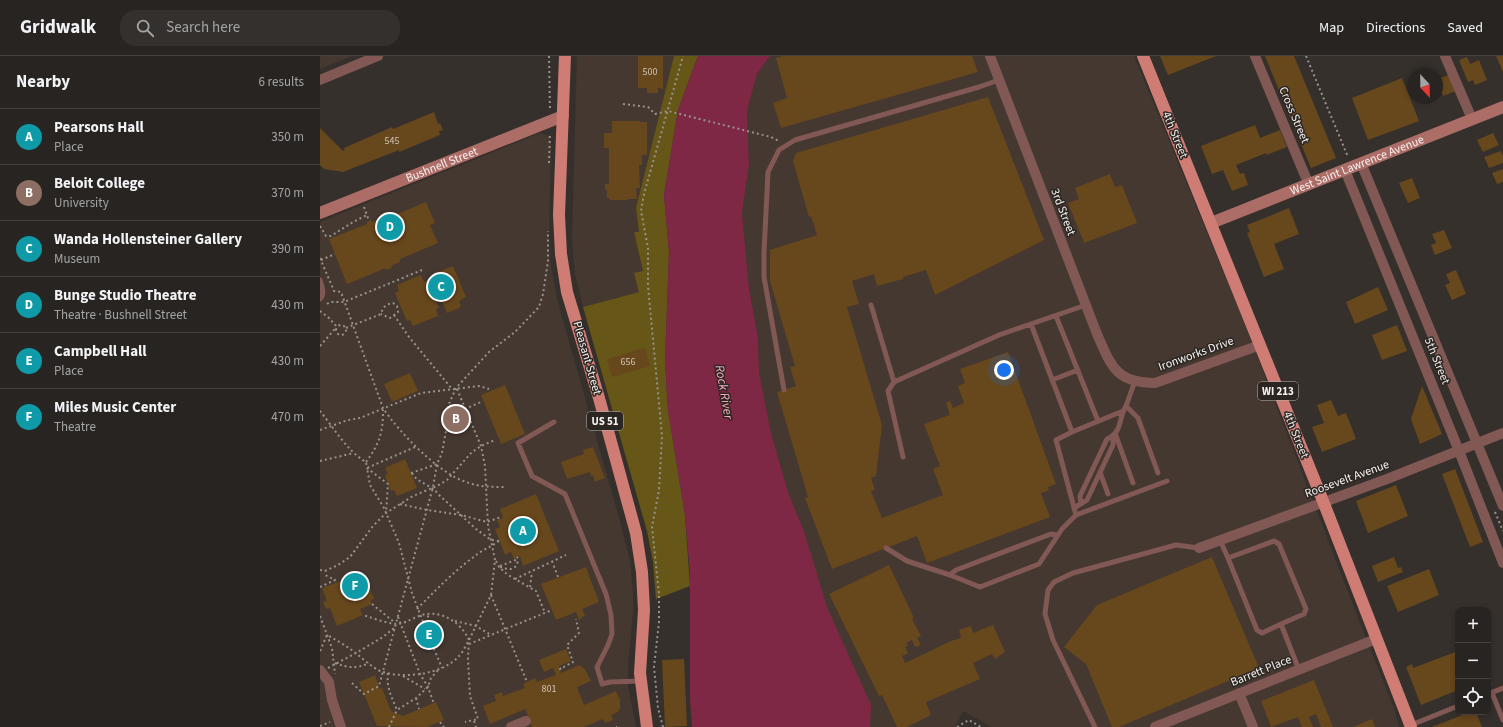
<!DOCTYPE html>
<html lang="en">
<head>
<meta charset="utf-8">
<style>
	body { margin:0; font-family:"Source Sans 3",sans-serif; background:#34302e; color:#f1f3f6 }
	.controls { position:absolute; right:12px; bottom:12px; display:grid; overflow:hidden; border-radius:8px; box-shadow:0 2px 6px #0003 }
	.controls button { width:36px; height:36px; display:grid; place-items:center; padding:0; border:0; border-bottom:1px solid #44413f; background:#282421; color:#f1f3f6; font:20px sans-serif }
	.compass { position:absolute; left:1087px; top:12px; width:36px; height:36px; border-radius:50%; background:#282421; box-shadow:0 2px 6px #0003; rotate:158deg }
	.you { position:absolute; left:684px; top:314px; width:14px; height:14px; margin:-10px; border:3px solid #fff; border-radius:50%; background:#1a73e8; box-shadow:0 0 0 6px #1a73e833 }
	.badge { display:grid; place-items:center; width:26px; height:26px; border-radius:50%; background:#4bd49b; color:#fff; font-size:13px; font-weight:700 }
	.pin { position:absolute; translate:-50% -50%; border:2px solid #fff; box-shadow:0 1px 4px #0006 }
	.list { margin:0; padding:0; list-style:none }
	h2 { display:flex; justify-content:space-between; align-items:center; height:52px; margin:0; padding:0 16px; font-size:17px }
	h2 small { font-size:13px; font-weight:400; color:#a5a4a5 }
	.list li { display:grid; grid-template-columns:26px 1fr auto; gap:12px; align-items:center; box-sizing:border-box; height:56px; padding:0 16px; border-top:1px solid #44413f }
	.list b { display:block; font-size:15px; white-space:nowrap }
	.list p { margin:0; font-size:13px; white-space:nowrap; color:#a5a4a5 }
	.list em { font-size:13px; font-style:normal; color:#a5a4a5 }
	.icon { flex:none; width:22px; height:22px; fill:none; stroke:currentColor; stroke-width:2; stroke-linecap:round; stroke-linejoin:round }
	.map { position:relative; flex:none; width:1183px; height:671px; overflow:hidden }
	header { display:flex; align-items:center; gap:24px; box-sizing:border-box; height:56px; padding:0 20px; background:#282421; border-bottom:1px solid #44413f }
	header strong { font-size:19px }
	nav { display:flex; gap:22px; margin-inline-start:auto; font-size:14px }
	.search { width:280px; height:36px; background:#34302e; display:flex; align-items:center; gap:10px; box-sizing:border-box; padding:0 14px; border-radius:16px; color:#a5a4a5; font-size:15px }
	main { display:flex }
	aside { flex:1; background:#282421 }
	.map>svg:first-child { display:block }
</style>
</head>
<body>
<header>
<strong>Gridwalk</strong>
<div class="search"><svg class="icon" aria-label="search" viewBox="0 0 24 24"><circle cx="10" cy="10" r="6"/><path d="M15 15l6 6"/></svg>Search here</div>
<nav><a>Map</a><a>Directions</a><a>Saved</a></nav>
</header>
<main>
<aside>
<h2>Nearby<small>6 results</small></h2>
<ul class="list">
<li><span class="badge" style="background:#0f9aa8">A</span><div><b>Pearsons Hall</b><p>Place</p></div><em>350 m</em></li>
<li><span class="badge" style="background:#8d6e63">B</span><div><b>Beloit College</b><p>University</p></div><em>370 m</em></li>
<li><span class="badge" style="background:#0f9aa8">C</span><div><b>Wanda Hollensteiner Gallery</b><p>Museum</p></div><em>390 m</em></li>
<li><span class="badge" style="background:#0f9aa8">D</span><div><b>Bunge Studio Theatre</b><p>Theatre · Bushnell Street</p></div><em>430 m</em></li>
<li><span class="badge" style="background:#0f9aa8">E</span><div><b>Campbell Hall</b><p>Place</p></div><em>430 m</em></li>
<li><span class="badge" style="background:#0f9aa8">F</span><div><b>Miles Music Center</b><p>Theatre</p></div><em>470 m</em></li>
</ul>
</aside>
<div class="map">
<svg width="1183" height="671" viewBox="0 0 1183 671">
	<rect width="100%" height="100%" fill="#36302c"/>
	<path fill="#453831" d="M0 0H32L0 13Z
		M257 0H354L316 152 319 176 314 177 323 215 319 236 263 251 255 218 252 183Z
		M450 0H814L924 266 1040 567 1074 652 1079 671H672L643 655 635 671H550V667L500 541 484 475 468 436 451 377 439 316 438 282 429 232 422 157 429 108 427 55 437 18Z
		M220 77 229 80 231 85 229 182 230 204 237 243 301 469 310 505 313 539V556L308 608V630L316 671H0V166Z"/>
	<path fill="#665617" d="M354 0H378L358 54 344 139 349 196 345 306 348 354 365 459 370 530 336 543 333 506 327 475 263 251 319 236 314 217 323 215 314 176H319L316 152Z"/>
	<path fill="#7e2845" d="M378 0H450L437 18 427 55 429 108 422 157 429 232 438 282 439 316 451 377 468 436 484 475 507 551 551 649 550 671H372L370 643V518L365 459 348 354 345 306 349 196 344 139 358 54Z"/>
	<path fill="#67471c" d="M318 0H343V33L338 32V37H327V32H318Z
		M463 0H652L658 16 461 72 453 47 467 42 456 2Z
		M840 0H896L848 19Z
		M945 0H974L1016 102 991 112Z
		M1176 0H1183V16Z
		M1147 1 1150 8 1159 4 1167 24 1155 29 1153 24 1148 26 1139 4Z
		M1129 19 1136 35 1123 40 1117 23Z
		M1082 22 1099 65 1048 84 1032 42Z
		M668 41 724 184 615 239 606 214 583 221V223L557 230 554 218 532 225 539 248 527 251 562 369 556 420 551 422 555 434 551 435 562 462 623 439 613 413 620 410 604 368 630 359 626 347 630 345 633 352 644 347 638 330 645 327 640 313 688 296 736 428 728 431 729 434 721 437 730 461 607 507 597 480 512 513 485 442 488 441 457 336 476 330 470 311 475 310 450 225V194L497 179 491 160 489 161 473 105 476 97Z
		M114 56 118 68 120 67 123 74 119 75 120 79 79 96V94L23 116 4 113 0 109V72L23 95 25 94 24 92 72 71 73 73Z
		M292 65H320V66H327V99H322V109H319L320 132H316L317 143H308V144H290L289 142H287V134H285V128H289V92H284V77H292Z
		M935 69 940 82 960 74 967 91 946 99V97L916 109 920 118 924 117 928 129 912 135 903 114 892 118 881 90Z
		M1173 77 1179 89 1163 96 1157 84Z
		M1181 95 1183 100V107L1169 112 1164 101Z
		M1183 113V126L1177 128 1172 117Z
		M790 118 795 131 802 129 817 167 764 187 748 147 759 143 755 132Z
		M1092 122 1100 142 1088 147 1079 127Z
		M106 146 115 167 110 169 118 187 80 203V206L71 210 72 212 66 214V212L27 228 9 183 47 168V166L51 164 52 166 62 162 63 164Z
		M969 152 979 178 954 188 964 213 944 221 927 177 930 176 927 169Z
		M1124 174 1132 192 1115 199 1111 189 1116 187 1112 178Z
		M133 210 146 241 139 245 141 251 127 257 121 243 116 245 119 252 116 253 118 260 93 270 90 264 87 265 75 237 79 235 77 229 101 219 104 226 114 222 113 218Z
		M1136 214 1146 238 1132 244 1125 229 1130 227 1126 218Z
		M1058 231 1068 254 1035 268 1026 246Z
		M1077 269 1087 295 1062 304 1052 279Z
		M325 292 330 310 292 321 287 303Z
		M90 317 98 335 72 346 64 328Z
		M185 329 205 378 181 388 161 339Z
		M1102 330 1122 378 1100 388 1091 363Z
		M1011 344 1018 360 1026 357 1036 383 1002 396 992 371 1004 367 997 349Z
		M273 391 285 422 275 426 273 419 271 420 270 416 247 423 241 406 264 398 263 394Z
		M85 403 97 432 77 440 74 434 71 435 68 428 65 419 68 418 65 412Z
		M1135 413 1163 486 1150 491 1122 418Z
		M1076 429 1088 460 1048 477 1036 445Z
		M216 438 239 495 203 510 200 500 194 503 191 496 185 499 175 473 180 471 177 464 183 462 180 453Z
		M892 501 939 612 799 671H792L766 608 744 591 777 549Z
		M1074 501 1078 512 1081 511 1083 516 1058 526 1052 510Z
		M569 509 594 562 592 563 601 580 597 582 601 589 595 591 592 584 586 587 588 590 585 591 588 597 582 600 585 607 631 585 641 582 639 574 651 570 653 577 673 569 685 596 675 603 672 598 653 607 660 623 606 646 611 659 587 671H577L562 639 559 640 509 538Z
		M266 511 279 546 262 553 265 560 262 561V562L259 564 256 556 236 564 221 528Z
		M1109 513 1119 539 1078 556 1067 530Z
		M40 518 41 520 45 519 54 543 50 544 52 548 40 553 43 559 17 570 10 552 6 553 5 550 3 546 7 545 2 532Z
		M117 566 124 583 101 592 94 575Z
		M246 593 251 605 239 610 241 617 259 609 265 613 271 625 257 631 264 649 296 635 300 644V652L298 656 291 659 293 664 285 667 283 663 264 671H212L210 666 204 661 208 659 205 653 170 668 163 650 176 645 174 639 182 636 183 640 205 632 203 628 215 622 217 626 236 619 233 612 224 616 219 604Z
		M1138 595V634L1101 649 1086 611 1092 608 1093 612Z
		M364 603 367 670 345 671 342 604Z
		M1168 615 1170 620 1168 621 1172 629 1168 631Z
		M55 619 60 633 62 632 71 655 83 660 116 646 124 664 107 671 57 670 39 626Z
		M994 624 1013 671H1001L996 658 989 661 993 671H982L978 661 951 671 941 645Z
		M1150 656H1156L1162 671H1112Z
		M1052 663 1055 671H1033Z"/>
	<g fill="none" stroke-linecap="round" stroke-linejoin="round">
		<path stroke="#97928f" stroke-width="2" stroke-dasharray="2 3" stroke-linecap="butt" d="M229 0 230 55
			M986 0 1028 101
			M303 48 328 51 335 58 348 55 451 81 459 85
			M229 107 230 77
			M44 151 49 165
			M0 170 6 180H11L33 166 47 159
			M0 202 14 235 21 236 63 352C79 376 118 417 146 426 159 431 172 431 186 431
			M1 204 15 198
			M7 248 10 246H24L102 214
			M0 255 8 261 17 271
			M74 259 89 281 132 333
			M16 274a5 5 0 1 1 10 0a5 5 0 1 1-10 0Z
			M26 272 61 258C63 251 66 248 73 247L77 250 78 256 70 262 61 258
			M0 290 14 274H16
			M137 333 161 390 165 410 168 470 175 504 171 539 149 584 148 603 150 640 158 663 145 666
			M0 355C13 371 28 396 46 406L47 412 68 428 66 457
			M128 364 138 356 161 346
			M0 374 28 364 40 362 101 337 159 330 169 333
			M95 391 47 412 50 429 64 452 79 487 92 537 105 571
			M0 405 34 397
			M46 406C60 387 63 376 63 354
			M91 417 117 408
			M92 417C98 428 111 428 118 438L156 473 171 484 180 485
			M80 448 107 454 141 459 167 466 181 461V462
			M1175 456 1183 475
			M176 505 179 511 188 519 216 535 225 557
			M232 505 238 521
			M180 510 198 503 197 501
			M180 511C187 513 192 515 197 509L198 503
			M0 514 5 515 18 509 30 501 53 470 66 457 93 440 117 430 127 424 152 396 161 390 175 384
			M195 523 246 499
			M0 531 15 524 3 518
			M210 531 212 516
			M171 539 207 626
			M52 548 74 566
			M97 553C116 534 133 516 155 500 162 494 171 491 179 485
			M0 560 12 592 15 618
			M78 561 100 618 108 631 114 648
			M135 565 156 570 171 579
			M105 571 108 563V558
			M112 588 122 612
			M149 588 232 554
			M0 595 7 579C16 584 25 589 33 595 41 601 49 609 58 614 80 624 123 619 139 600 143 596 146 589 149 584 141 566 119 552 99 560 91 563 84 568 76 568 65 567 53 562 43 559
			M15 607C28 612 36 613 49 607
			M8 612 36 597 63 581 74 572
			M241 612 240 613 253 606 247 589 259 577 256 563
			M68 617C66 631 72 642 77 654L96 642 108 631 111 622 118 614
			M83 620 105 633
			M32 627 44 638 59 630 113 431 117 408 122 397 128 364V350L136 332 169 296 195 276 219 251 223 238 228 205V175
			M96 642 99 653
			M154 665 156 671
			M120 666 124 671
			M0 670 10 666
			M69 671 77 654
			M296 671H297
			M343 671 338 652 334 611 339 566V538L332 471 339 434 342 380 328 230V192L321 155 324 138 363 0
			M637 671 649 664 661 671"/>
		<path stroke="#815854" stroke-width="5" d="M0 224C2 230 5 239 0 243
			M551 249 574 326
			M736 260 778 365
			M711 268 752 376
			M732 324 758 314
			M815 325 806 350 818 362 838 417
			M464 334 444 221V196L448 116 459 94 475 84 659 31 679 24
			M234 366 198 387 212 420 245 438 286 538 291 559 292 578 288 589 277 611 282 628 290 626 321 625
			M795 377 813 427
			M583 401 568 335 574 326 679 279 766 249
			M780 416 788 438
			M761 448 760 440 787 383C803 376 798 362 806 350
			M754 452 767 444 793 389V380
			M756 459 736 384 752 376 803 355
			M738 479 731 478 636 514 630 519 660 531 719 508 742 473 756 459 847 425
			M900 484 908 502
			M566 492 587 505 630 519
			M961 568 942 577 937 574 908 502 954 485 959 488 986 553 984 558 961 568 979 614
			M1172 637 1183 664
			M1168 638 1183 632
			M1091 669 1138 650
			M775 671 733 584 725 558 728 534 734 526 753 517 856 489 879 492"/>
		<path stroke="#815854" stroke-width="10" d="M670 0 777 278C791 309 795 327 835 327L940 289
			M935 0 989 129
			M1125 0 1152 63
			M0 24 58 0
			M1041 107 1183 450
			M1025 114 1139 395 1183 507
			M879 492 1067 423 1183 377
			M0 614 9 626 12 644 21 671
			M919 637 933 671
			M191 671 206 665
			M835 671 1056 583"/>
		<g stroke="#ac6d66" stroke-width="12">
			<path id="s1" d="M0 157 243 60"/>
			<path id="s2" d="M891 167 1183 51"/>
		</g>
		<path stroke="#ce7c74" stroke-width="12" d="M245 0 239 159 241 198 247 236 279 342 316 477 322 516 324 554 320 617 327 671
			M823 0 1003 445 1091 671"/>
	</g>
	<g text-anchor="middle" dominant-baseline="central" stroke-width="3" stroke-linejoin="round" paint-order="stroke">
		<g font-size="10" fill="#d2c7bb">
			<text x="330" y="16">500</text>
			<text x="72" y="85">545</text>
			<text x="308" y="306">656</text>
			<text x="229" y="633">801</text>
		</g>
		<g fill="#2c2622" stroke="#b9b5b2" stroke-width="1">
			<rect x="938" y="326" width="40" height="18" rx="3"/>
			<rect x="267" y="356" width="36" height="18" rx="3"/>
		</g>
		<g font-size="11" font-weight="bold" fill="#f6f2f0">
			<text x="958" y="335">WI 213</text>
			<text x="285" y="365">US 51</text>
		</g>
		<g font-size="12" fill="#f6f2f0" stroke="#2c2622">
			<text transform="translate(974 59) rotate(67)">Cross Street</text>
			<text transform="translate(855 79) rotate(68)">4th Street</text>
			<text stroke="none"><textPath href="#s1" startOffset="131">Bushnell Street</textPath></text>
			<text stroke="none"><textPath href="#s2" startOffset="157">West Saint Lawrence Avenue</textPath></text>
			<text transform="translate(743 156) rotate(69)">3rd Street</text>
			<text transform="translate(876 298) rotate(-20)">Ironworks Drive</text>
			<text transform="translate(267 302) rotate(74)">Pleasant Street</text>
			<text transform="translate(1117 305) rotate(68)">5th Street</text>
			<text transform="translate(976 379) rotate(68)">4th Street</text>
			<text transform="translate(1027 423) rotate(-20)">Roosevelt Avenue</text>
			<text transform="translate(941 615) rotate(-22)">Barrett Place</text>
		</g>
		<g font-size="13" font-style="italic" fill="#fdb2c4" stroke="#2c2622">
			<text transform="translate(404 336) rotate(80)">Rock River</text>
		</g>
	</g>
</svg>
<div class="controls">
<button>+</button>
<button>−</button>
<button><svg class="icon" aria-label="locate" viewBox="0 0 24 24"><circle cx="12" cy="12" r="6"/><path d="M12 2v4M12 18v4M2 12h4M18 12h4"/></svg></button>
</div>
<svg class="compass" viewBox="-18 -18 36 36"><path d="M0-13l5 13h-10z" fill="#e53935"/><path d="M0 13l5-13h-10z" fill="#a5a4a5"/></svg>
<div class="you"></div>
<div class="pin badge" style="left:203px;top:475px;background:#0f9aa8">A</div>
<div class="pin badge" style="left:136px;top:363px;background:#8d6e63">B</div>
<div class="pin badge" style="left:121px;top:231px;background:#0f9aa8">C</div>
<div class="pin badge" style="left:70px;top:171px;background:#0f9aa8">D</div>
<div class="pin badge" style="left:109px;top:579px;background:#0f9aa8">E</div>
<div class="pin badge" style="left:35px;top:530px;background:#0f9aa8">F</div>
</div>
</main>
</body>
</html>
